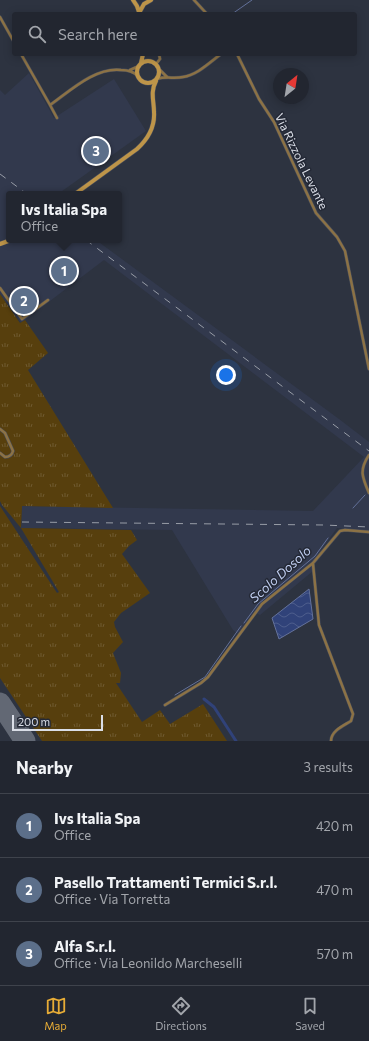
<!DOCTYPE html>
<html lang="en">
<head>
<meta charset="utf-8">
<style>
	body { margin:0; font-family:Commissioner,sans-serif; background:#2a2e38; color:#f1f3f6 }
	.compass { position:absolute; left:273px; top:68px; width:36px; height:36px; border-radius:50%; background:#222630; box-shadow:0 2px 10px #0003; rotate:30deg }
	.scale { position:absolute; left:12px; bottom:10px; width:91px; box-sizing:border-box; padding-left:4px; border:2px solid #dadee7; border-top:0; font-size:11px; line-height:14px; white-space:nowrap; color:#dadee7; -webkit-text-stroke:3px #242936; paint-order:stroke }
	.you { position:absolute; left:226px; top:375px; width:14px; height:14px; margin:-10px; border:3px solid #fff; border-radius:50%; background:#1a73e8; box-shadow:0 0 0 6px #1a73e833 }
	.badge { display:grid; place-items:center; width:26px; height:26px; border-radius:50%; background:#e7ac36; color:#fff; font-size:13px; font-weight:700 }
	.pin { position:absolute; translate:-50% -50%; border:2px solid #fff; box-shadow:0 1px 4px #0006 }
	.popup { position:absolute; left:6px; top:191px; width:116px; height:52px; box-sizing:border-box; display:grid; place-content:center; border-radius:4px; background:#222630; filter:drop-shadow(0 1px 3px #0005); font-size:13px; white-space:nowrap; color:#a2a5ab }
	.popup b { font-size:15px; color:#f1f3f6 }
	.popup::after { content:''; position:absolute; left:50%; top:100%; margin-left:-8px; border:8px solid transparent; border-top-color:#222630 }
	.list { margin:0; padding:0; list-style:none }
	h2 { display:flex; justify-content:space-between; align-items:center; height:52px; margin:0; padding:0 16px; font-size:17px }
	h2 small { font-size:13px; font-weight:400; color:#a2a5ab }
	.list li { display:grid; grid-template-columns:26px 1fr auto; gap:12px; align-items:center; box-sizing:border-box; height:64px; padding:0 16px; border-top:1px solid #3f434c }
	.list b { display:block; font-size:15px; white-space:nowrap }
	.list p { margin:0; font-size:13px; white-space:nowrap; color:#a2a5ab }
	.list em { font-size:13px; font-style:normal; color:#a2a5ab }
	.icon { flex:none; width:22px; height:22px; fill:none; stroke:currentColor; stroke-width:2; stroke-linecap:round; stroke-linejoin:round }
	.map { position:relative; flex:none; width:369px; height:741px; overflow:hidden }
	.search { position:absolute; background:#222630; box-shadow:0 2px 10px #0003; left:12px; right:12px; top:12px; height:44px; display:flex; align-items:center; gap:10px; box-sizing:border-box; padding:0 14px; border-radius:4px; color:#a2a5ab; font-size:15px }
	.sheet { height:244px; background:#222630 }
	nav { display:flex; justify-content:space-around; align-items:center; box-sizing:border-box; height:56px; border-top:1px solid #3f434c; background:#222630; font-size:11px; color:#a2a5ab }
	nav a { display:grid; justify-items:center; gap:2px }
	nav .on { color:#e7ac36 }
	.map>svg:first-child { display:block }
</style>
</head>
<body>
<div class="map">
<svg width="369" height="741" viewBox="0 0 369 741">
	<defs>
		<pattern id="grass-tufts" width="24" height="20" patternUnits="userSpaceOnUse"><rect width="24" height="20" fill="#573f0d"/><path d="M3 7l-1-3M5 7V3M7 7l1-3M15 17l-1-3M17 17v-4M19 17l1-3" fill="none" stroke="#6f5a30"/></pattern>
		<pattern id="water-waves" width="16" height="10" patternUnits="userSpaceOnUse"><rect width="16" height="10" fill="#304279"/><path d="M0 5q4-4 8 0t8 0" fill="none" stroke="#4d5d8c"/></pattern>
	</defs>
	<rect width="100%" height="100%" fill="#2d3340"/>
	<path fill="#32394d" d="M29 73 54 118 114 79 146 131 58 194H9V240H96L339 419 369 442V531L337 528 316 557 318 560 315 564 313 571 260 615 254 612 238 634 233 630 172 530 21 528 22 506 313 511 364 457 104 260 21 323 0 294V90L5 95Z"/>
	<path fill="url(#grass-tufts)" d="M0 294 20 323 25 320 48 353 28 370 113 508 22 506 21 528 131 530 137 540 129 546 122 554 150 593 121 613 114 622 115 627 123 642 113 653 121 673 120 683H116L142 722 160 710 170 724 203 704 227 741H42L0 678V506L57 593 59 592 21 528 2 505 0 501Z"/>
	<path fill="url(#water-waves)" stroke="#63719a" d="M309 589 313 619 279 639 272 618Z"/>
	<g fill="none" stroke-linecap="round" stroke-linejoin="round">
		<path stroke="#63719a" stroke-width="1" d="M232 14 252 0
			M353 508 365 495
			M244 623 258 604 315 556 328 538
			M175 695 205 677 241 626"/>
		<path stroke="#304279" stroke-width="3" d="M204 699 214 707 236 741"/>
		<path stroke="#626874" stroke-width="8" d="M0 708 11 719"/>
		<path stroke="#626874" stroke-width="21" d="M0 703 25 741"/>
		<defs>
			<path id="street" d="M194 0 207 14
				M0 17 14 42
				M21 54 50 105C70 91 95 67 121 70 128 70 133 71 138 76
				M237 54 259 99 274 122 316 213 337 237 345 251 369 369
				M156 64 160 59 159 54
				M130 70 139 66
				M160 70 167 77
				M157 79C166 76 174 79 183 77 197 75 209 63 221 54
				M50 105 57 118
				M0 288 22 319 48 300
				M0 429 5 433 13 451C12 455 9 457 5 457L0 453
				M369 455C359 470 362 477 369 493
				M313 564 319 625 353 714 351 721C343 726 331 731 331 741
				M165 705 201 683 208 677 262 604 313 563 340 531 345 530 369 532"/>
			<path id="secondary" d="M133 0 137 6 139 12
				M139 13 144 4 151 0
				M137 72a11 11 0 1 1 22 0a11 11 0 1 1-22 0Z
				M141 63 143 54
				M75 194 137 149C148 139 155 127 154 112 154 101 150 92 156 81
				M0 244 11 240"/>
		</defs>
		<use href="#street" stroke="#494e5b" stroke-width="3.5"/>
		<use href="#secondary" stroke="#494e5b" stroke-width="5"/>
		<use href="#street" stroke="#8c7245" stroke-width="2.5"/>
		<use href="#secondary" stroke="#be9549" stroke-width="4"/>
		<path stroke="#989da7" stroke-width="1" stroke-dasharray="7 7" stroke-linecap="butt" d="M0 174 27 194
			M86 240 369 451
			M22 522 324 525 369 527"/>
	</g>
	<g text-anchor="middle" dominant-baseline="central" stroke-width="3" stroke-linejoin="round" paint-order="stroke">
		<g font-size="12" fill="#dadee7" stroke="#242936">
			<text transform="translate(302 161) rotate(64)">Via Rizzola Levante</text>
		</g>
		<g font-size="13" font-style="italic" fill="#bfcdef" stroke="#242936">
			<text transform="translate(280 574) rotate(-42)">Scolo Dosolo</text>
		</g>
	</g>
</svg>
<svg class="compass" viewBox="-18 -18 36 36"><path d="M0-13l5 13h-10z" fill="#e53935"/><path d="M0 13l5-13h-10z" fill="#a2a5ab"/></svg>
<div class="scale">200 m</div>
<div class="you"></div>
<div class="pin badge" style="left:64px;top:271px;background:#5c6f8a">1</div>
<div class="popup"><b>Ivs Italia Spa</b>Office</div>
<div class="pin badge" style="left:24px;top:301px;background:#5c6f8a">2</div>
<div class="pin badge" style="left:96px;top:151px;background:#5c6f8a">3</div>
<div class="search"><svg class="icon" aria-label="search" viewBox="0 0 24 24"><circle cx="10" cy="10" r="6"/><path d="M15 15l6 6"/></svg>Search here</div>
</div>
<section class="sheet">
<h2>Nearby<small>3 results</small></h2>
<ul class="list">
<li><span class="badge" style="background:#5c6f8a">1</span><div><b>Ivs Italia Spa</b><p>Office</p></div><em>420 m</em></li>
<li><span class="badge" style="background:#5c6f8a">2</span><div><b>Pasello Trattamenti Termici S.r.l.</b><p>Office · Via Torretta</p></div><em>470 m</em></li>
<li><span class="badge" style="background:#5c6f8a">3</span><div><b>Alfa S.r.l.</b><p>Office · Via Leonildo Marcheselli</p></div><em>570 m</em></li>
</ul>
</section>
<nav>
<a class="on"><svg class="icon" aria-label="map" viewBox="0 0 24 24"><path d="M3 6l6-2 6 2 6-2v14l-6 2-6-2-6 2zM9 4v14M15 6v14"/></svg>Map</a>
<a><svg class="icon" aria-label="directions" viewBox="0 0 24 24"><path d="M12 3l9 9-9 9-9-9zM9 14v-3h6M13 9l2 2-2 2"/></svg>Directions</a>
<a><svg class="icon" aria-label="saved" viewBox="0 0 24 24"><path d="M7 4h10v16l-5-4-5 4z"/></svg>Saved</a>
</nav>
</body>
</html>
